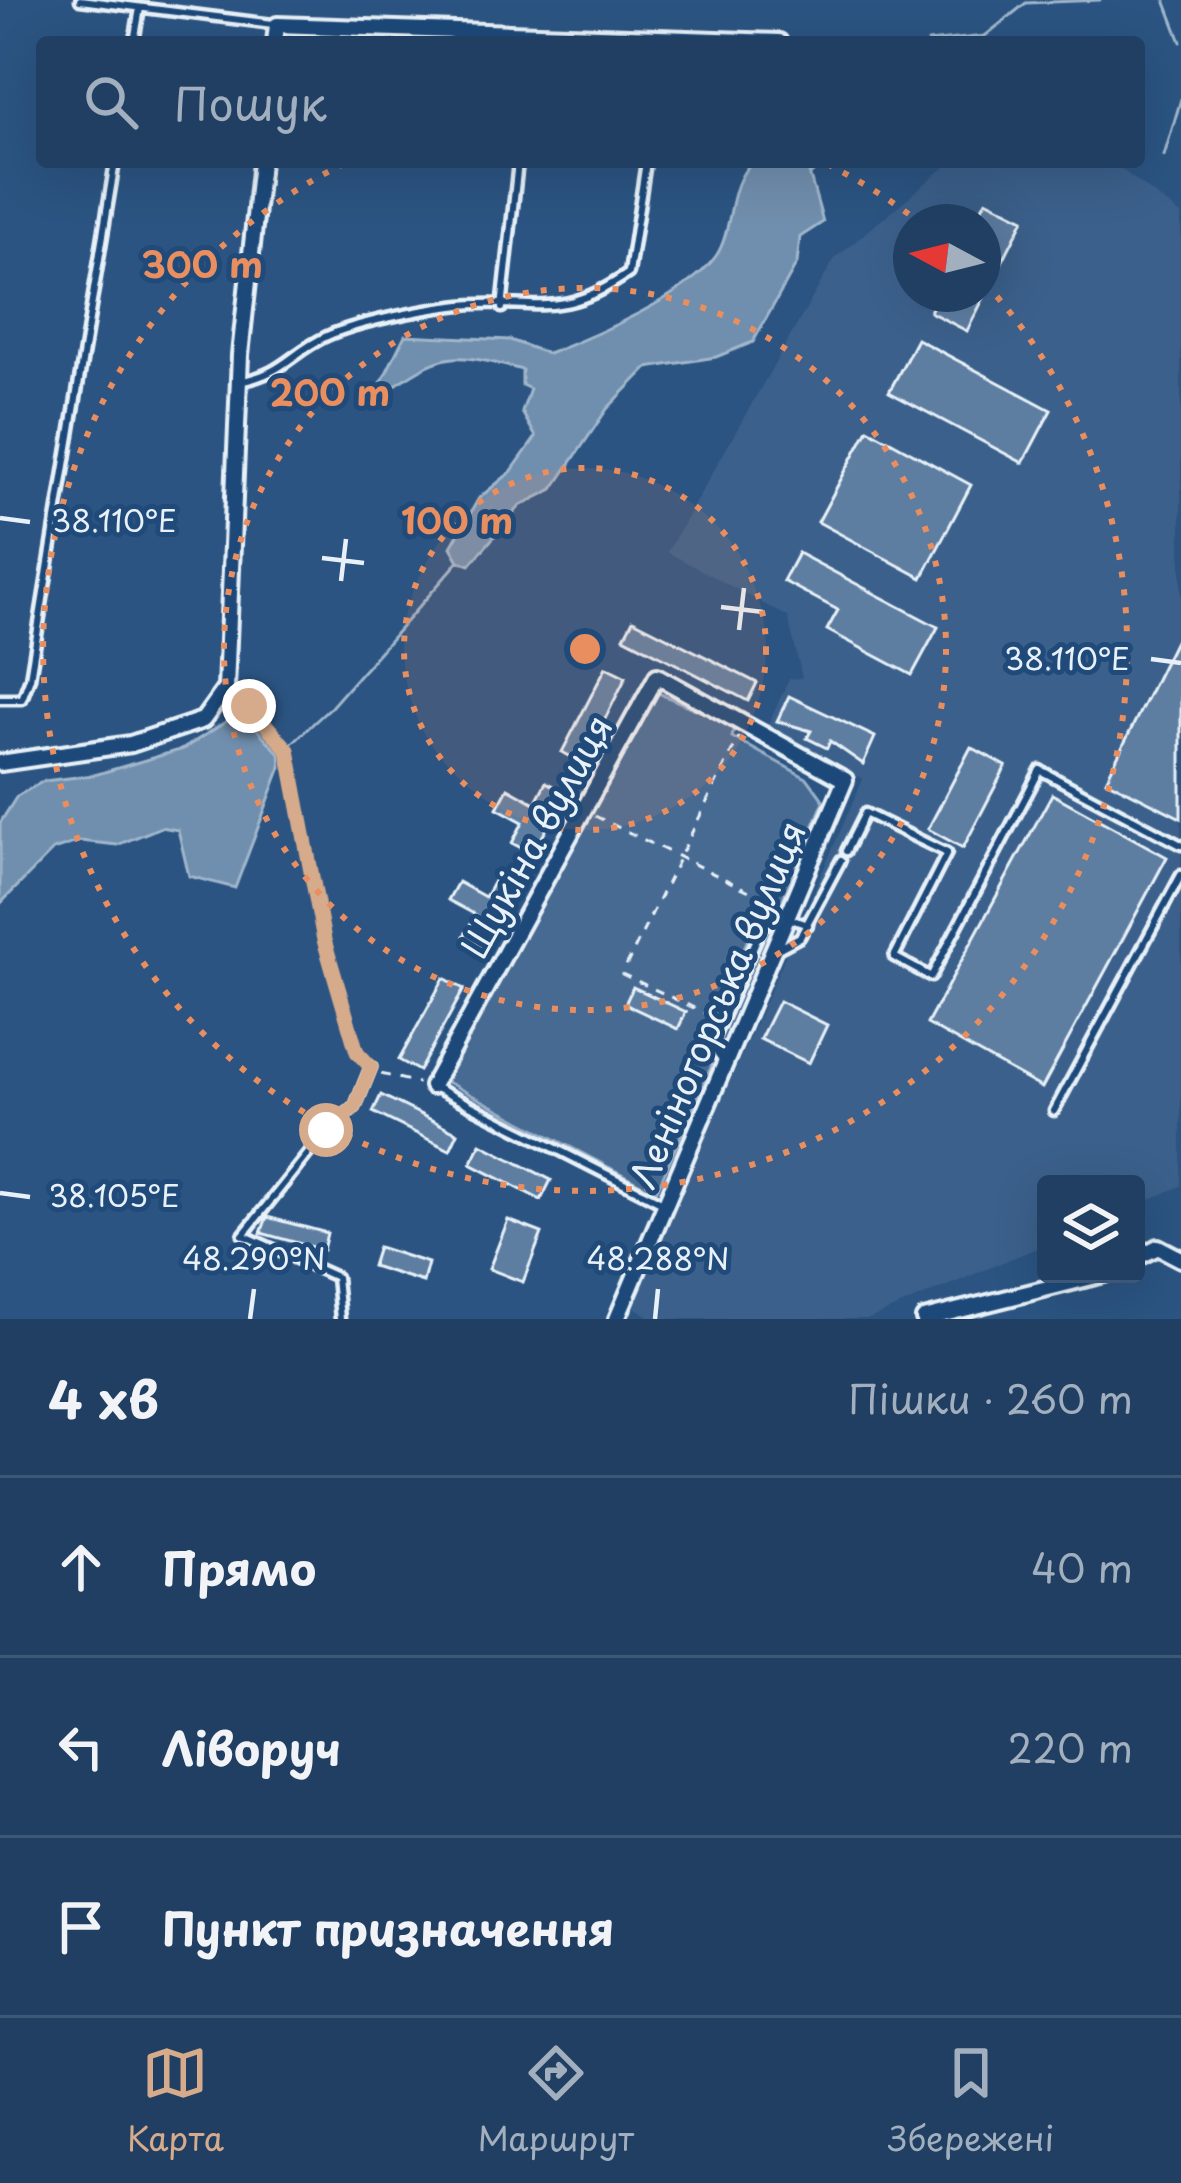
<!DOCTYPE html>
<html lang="uk">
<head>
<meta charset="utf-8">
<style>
	body { margin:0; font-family:"Playpen Sans",sans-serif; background:#284668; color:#f1f3f6 }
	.controls { position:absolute; right:36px; bottom:36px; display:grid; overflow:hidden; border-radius:12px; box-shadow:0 12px 48px #0002 }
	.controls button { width:108px; height:108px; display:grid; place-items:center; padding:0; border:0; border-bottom:3px solid #3d5877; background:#203f62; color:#f1f3f6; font:60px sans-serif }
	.compass { position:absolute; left:893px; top:204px; width:108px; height:108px; border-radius:50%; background:#203f62; box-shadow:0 12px 48px #0002; rotate:277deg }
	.stop { position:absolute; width:36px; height:36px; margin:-27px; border:9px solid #d6ab8b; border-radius:50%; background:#fff }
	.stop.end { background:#d6ab8b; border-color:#fff; box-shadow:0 3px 12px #0008 }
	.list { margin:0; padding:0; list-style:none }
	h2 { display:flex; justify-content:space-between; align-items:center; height:156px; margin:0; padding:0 48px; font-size:51px }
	h2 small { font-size:39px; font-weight:400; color:#a2afbe }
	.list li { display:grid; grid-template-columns:78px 1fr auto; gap:36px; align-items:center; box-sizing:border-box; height:180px; padding:0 48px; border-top:3px solid #3d5877 }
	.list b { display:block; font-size:45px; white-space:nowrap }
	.list em { font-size:39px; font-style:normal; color:#a2afbe }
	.icon { flex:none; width:66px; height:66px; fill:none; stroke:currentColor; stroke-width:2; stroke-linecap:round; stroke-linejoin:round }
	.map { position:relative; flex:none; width:1181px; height:1319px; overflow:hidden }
	.search { position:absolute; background:#203f62; box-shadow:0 12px 48px #0002; left:36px; right:36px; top:36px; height:132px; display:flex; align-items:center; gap:30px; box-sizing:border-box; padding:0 42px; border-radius:12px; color:#a2afbe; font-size:45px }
	.sheet { height:696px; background:#203f62 }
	nav { display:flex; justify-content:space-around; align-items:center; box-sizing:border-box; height:168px; border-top:3px solid #3d5877; background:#203f62; font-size:33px; color:#a2afbe }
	nav a { display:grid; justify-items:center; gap:6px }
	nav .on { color:#d6ab8b }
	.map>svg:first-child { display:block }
</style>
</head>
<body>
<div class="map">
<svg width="1181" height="1319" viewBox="0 0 1181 1319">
	<rect width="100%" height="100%" fill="#2b5482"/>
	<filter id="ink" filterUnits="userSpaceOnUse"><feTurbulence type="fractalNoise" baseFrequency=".00833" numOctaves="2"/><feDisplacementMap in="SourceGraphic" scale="24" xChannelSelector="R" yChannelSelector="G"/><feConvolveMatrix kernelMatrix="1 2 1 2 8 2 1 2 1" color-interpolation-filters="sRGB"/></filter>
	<g filter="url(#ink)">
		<path fill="#3a608b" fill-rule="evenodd" d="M951 162H1112L1181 215V1186L1136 1205V1184H1046V1244L869 1319H652L632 1305 863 779 765 731 789 679 802 678 788 617 667 552 835 258ZM911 222H983V294H911Z"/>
		<path fill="#476b93" stroke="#98aec6" stroke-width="3" d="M656 692 735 726 732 737 808 779 824 801 782 901 760 914 696 1049 712 1065 656 1192 443 1080Z"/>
		<path fill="#708ead" stroke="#a0b6cb" stroke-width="3" d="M753 162H806L823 222 800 237 797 263 753 342 716 357 647 368 607 409 553 489 520 506 470 565 459 561 451 547 479 498 511 472 536 437 522 412 530 389 522 385V370C449 350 444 352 382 394L378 389 405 335 510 340 548 354C594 336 688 296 716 256 734 230 727 183 753 162Z
			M241 712 280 754 281 767 235 888 189 876 178 830 161 827 117 845 80 841 53 850 0 904V823L17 796 44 781 94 775 183 749Z"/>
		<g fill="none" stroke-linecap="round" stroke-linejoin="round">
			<path stroke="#a0b6cb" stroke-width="3" d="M1165 0 1181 42
				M928 42 985 36 1026 3 1100 0
				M1164 156 1181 99
				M811 174 824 162
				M290 745 331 707 459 561"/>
		</g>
		<path fill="#5d7da1" stroke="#e8f1f8" stroke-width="3" d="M986 200 1024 219 967 331 930 312 938 294H983V222H975Z
			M917 339 1051 410 1023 463 889 392Z
			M868 429 971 485 922 578 818 522Z
			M798 553 938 627 912 675 827 630 838 610 783 581Z
			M633 620 757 683 748 701 624 637Z
			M1181 629V818L1106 780Z
			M606 667 626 677 583 763 562 752Z
			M789 696 875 737 863 764 830 741 827 748 807 738 811 731 777 721Z
			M971 747 1006 766 963 848 928 829Z
			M546 782 566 793 533 854 512 843 523 822 497 808 508 788 535 803Z
			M1052 794 1167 857 1042 1088 927 1024Z
			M497 876 516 887 483 947 464 936 476 915 448 900 458 882 485 897Z
			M444 978 464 989 419 1071 399 1060Z
			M633 987 686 1012 678 1029 625 1004Z
			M779 1001 827 1025 809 1063 760 1039Z
			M381 1095 458 1133 450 1150 373 1112Z
			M481 1144 551 1180 541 1200 471 1164Z
			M267 1217 327 1233 323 1250 261 1233Z
			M508 1220 542 1233 523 1282 489 1269Z
			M378 1247 428 1263 423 1282 372 1266Z"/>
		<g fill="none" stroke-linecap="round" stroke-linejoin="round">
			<defs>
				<path id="service" d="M80 0 273 24
					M134 42 140 8
					M502 308 518 162
					M239 382C285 373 290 353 327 336 355 323 421 310 453 306 530 296 555 325 629 273L646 162
					M0 699H22L30 678 115 162
					M846 851 865 813 947 853 894 957 931 977 1040 770 1181 845
					M774 951 800 937 841 860
					M723 1062 711 1045 762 927 777 914 808 925
					M432 1086 663 1203
					M1054 1111 1181 875
					M340 1319 336 1277 243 1235 327 1130 355 1107 371 1067"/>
				<path id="minor" d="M275 42 277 25 779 42
					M0 763 131 744 203 720 226 688 240 355 261 162
					M432 1086 657 676 845 780 617 1319
					M1136 1258 1158 1247 1181 1259
					M924 1319 1104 1274"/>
			</defs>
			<use href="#service" stroke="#e8f1f8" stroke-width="15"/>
			<use href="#minor" stroke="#e8f1f8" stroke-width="22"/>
			<path stroke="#e8f1f8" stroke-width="3" stroke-dasharray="9 9" stroke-linecap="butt" d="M234 695 288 750 324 940 364 1061
				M595 816 776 904
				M711 1016 622 974 739 737
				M381 1074 418 1083"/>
			<use href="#service" stroke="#1f4a7a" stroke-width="6"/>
			<use href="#minor" stroke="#1f4a7a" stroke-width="14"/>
		</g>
	</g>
	<g fill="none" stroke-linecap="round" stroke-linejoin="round" filter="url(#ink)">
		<path stroke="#d6ab8b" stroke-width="15" d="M249 706 288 750 324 940 357 1052 371 1067 355 1107 326 1130"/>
	</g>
	<path fill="none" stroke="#e8f1f8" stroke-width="4.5" d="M0 518 30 522M322 558 364 563M341 581 346 539M721 607 763 612M739 630 744 588M1151 659 1181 663M0 1193 30 1197M250 1319 254 1289M655 1319 658 1289"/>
	<circle cx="585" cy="649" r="181" fill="#e88e5f" fill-opacity=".12"/>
	<g fill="none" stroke="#e88e5f" stroke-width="6" stroke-dasharray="6 12">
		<circle cx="585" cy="649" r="181"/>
		<circle cx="585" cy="649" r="361"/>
		<path d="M827 164A542 542 0 0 1 919 222M985 283A542 542 0 1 1 343 164"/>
	</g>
	<g text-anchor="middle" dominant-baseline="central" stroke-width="10" stroke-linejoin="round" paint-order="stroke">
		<g font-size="36" fill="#e8f1f8" stroke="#1f4a7a">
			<text transform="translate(535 836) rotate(-61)">Щукіна вулиця</text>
			<text transform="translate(716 1004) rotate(-67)">Леніногорська вулиця</text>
		</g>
	</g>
	<g font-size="30" text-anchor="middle" fill="#e8f1f8" stroke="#1f4a7a" stroke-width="10" stroke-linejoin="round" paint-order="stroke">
		<text x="114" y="532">38.110°E</text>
		<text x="1067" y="670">38.110°E</text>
		<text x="114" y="1207">38.105°E</text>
		<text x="254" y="1270">48.290°N</text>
		<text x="658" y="1270">48.288°N</text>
	</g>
	<circle cx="585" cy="649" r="18" fill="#e88e5f" stroke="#1f4a7a" stroke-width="6"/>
	<g font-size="36" text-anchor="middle" font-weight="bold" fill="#e88e5f" stroke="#1f4a7a" stroke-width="10" stroke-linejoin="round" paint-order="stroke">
		<text x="202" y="278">300 m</text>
		<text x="330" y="406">200 m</text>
		<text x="457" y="534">100 m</text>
	</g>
</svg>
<div class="controls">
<button><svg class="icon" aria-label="layers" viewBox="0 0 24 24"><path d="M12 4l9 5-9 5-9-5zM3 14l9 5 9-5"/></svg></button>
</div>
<svg class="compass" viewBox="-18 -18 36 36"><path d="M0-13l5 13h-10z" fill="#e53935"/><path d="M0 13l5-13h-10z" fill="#a2afbe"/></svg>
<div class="stop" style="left:326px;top:1130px"></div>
<div class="stop end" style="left:249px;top:706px"></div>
<div class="search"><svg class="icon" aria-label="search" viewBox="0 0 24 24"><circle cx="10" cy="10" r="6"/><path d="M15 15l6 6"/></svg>Пошук</div>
</div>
<section class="sheet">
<h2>4 хв<small>Пішки · 260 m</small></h2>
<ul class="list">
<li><svg class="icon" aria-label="ahead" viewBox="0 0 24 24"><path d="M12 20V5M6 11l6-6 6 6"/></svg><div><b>Прямо</b></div><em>40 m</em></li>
<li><svg class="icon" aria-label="left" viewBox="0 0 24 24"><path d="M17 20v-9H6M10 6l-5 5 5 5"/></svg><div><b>Ліворуч</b></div><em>220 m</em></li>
<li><svg class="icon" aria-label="arrive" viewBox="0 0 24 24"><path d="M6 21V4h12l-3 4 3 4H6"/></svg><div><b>Пункт призначення</b></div></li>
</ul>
</section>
<nav>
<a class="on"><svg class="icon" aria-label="map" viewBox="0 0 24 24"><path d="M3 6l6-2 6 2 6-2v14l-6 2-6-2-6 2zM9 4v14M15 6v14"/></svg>Карта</a>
<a><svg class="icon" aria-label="directions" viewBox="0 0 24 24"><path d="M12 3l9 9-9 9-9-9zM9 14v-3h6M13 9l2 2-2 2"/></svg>Маршрут</a>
<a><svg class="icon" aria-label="saved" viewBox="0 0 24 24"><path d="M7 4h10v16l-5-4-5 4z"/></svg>Збережені</a>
</nav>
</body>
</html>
